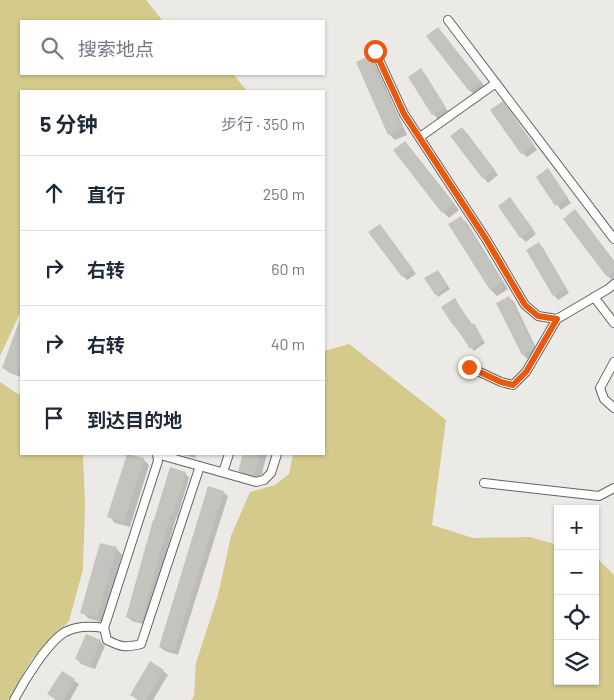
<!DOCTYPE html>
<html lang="zh">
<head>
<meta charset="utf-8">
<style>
	body { margin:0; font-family:Barlow,"Noto Sans SC",sans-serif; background:#f6f6f7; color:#1f2937 }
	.controls { position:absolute; right:15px; bottom:15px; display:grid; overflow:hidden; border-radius:0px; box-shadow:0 1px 4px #0004 }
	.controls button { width:45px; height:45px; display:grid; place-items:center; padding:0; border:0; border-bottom:1px solid #e0e1e3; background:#fff; color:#1f2937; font:25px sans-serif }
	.stop { position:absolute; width:15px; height:15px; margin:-11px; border:4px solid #ea580c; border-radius:50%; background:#fff }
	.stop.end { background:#ea580c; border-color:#fff; box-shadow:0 1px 5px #0008 }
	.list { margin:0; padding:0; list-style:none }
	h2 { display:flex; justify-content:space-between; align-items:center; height:65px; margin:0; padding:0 20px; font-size:21px }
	h2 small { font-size:16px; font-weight:400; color:#747a83 }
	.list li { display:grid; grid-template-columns:32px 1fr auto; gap:15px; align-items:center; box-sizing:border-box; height:75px; padding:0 20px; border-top:1px solid #e0e1e3 }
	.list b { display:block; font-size:19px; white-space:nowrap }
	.list em { font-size:16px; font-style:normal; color:#747a83 }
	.icon { flex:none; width:28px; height:28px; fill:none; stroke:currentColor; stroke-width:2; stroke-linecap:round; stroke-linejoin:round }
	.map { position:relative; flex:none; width:614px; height:700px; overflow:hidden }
	.search { position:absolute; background:#fff; box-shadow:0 1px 4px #0004; left:20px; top:20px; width:305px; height:55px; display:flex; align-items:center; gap:12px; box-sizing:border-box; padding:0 18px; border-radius:0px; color:#747a83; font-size:19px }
	.panel { position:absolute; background:#fff; box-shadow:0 1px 4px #0004; left:20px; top:90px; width:305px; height:365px; border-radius:0px }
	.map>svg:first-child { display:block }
</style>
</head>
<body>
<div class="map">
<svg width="614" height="700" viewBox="0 0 614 700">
	<rect width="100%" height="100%" fill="#ebeae6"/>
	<path fill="#d3ca8b" d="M0 0H146L163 21H21V74H233L247 91H21V311L0 356Z
		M349 344 446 420 432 525 473 538 530 537 558 545V681H595V556L614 575V700H191L194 696 196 663 218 595 231 536 250 492 275 485 289 474 293 454H324V351Z
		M0 382 21 396V454H83L85 505 83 569 69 621 32 659 8 700H0Z"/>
	<path fill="#0003" d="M438 28 486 88 476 96 469 90Z
		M369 58 375 64 407 135 395 140 389 134Z
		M421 70 425 74 449 113 438 119 433 114Z
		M507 107 537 150 527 157 522 153Z
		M467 133 498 175 488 183 484 178Z
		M405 142 459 210 449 218 443 212Z
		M548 170 571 203 561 210 537 177Z
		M510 199 536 234 526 242 521 237Z
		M461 217 467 223 508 289 497 296 491 290 450 224Z
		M581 217 614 261V282L608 276Z
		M380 225 416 274 407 280 403 276Z
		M538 244 543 248 569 293 558 300 554 295Z
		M438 271 450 289 438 297 426 279Z
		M509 297 514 302 538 352 527 359 523 354Z
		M455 300 485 343 474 351 452 323Z
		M21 322V377L8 372 4 368Z
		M128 454 143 459 149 465 130 527 115 523 109 516Z
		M180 454H196L195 458Z
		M244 454H267L260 481 246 477 240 471Z
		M185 473 189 478 177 518H176L146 625 132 621 127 617Z
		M223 492 228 496 178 655 165 651 160 647Z
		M116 548 122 555 103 623 88 618 82 612Z
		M100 641 105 646 95 669 81 664 77 659Z
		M163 671 168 675 153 700H138L132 695Z
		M62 672 79 684 70 700H56L49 694Z"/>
	<path fill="#c4c4bf" d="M438 27 481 82 469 91 426 36Z
		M369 56 402 128 388 135 356 62Z
		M421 68 446 108 432 115 408 77Z
		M503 101 534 145 521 154 490 110Z
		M462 127 495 170 483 179 450 136Z
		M405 141 454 203 442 213 393 150Z
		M548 168 568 198 555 206 536 177Z
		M510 197 533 229 520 238 498 206Z
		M575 209 614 262V272L607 277 563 219Z
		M461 216 503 282 490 290 448 224Z
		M380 224 413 269 402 277 368 232Z
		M539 242 566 288 553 296 526 250Z
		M438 270 448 286 435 295 424 278Z
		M509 296 534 347 532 350 522 355 496 303Z
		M455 298 471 325 474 323 483 339 470 349 453 322 452 324 441 307Z
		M20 319 21 363 17 374 2 368Z
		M127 454 144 458 124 522 107 517Z
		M243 454H260L254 476 238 471Z
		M170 467 186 472 173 515 171 514 141 622 126 617 153 520H154Z
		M208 486 224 491 174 651 159 647Z
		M100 543 117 547 97 617 80 613Z
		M86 634 101 640 90 666 75 659Z
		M150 661 164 670 146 700H139L130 695Z
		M62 671 75 679 63 700H57L47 694Z"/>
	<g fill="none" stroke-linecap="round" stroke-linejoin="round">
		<defs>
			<path id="minor" d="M448 20 614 239
				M375 51 404 114 486 239 525 305 538 316 557 319 608 289 614 284
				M420 137 496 83
				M594 297 614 323
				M614 362 600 388 604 399 614 408
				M469 367 501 382 513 385 526 372 557 319
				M157 454 158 461 104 628 107 640C121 647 125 648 141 644L200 466
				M157 454 256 482 264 480 271 473 277 454
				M223 472 229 454
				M484 483 599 496 614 488
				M14 700C24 681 47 643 65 632 76 626 92 626 104 628"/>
		</defs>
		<use href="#minor" stroke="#646360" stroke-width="10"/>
		<use href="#minor" stroke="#fff" stroke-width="8"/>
	</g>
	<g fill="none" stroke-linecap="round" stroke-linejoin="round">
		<path stroke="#ea580c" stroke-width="6" d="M375 51 404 114 486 239 525 305 538 316 557 319 526 372 513 385 501 382 469 367"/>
	</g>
</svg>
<div class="controls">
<button>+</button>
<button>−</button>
<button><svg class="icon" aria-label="locate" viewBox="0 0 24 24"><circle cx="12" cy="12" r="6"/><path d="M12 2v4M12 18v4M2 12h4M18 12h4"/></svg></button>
<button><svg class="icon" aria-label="layers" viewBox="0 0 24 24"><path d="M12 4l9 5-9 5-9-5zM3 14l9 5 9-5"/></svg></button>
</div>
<div class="stop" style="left:375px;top:51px"></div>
<div class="stop end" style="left:469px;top:367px"></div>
<div class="search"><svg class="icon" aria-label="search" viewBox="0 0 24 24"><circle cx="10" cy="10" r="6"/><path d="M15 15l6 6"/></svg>搜索地点</div>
<section class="panel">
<h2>5 分钟<small>步行 · 350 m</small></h2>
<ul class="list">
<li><svg class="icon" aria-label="ahead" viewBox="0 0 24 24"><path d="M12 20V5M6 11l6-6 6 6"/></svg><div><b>直行</b></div><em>250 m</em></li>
<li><svg class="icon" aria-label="right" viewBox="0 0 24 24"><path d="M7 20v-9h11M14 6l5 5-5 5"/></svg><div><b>右转</b></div><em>60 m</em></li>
<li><svg class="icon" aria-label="right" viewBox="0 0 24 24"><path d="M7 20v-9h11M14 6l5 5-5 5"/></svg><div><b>右转</b></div><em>40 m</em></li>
<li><svg class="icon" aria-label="arrive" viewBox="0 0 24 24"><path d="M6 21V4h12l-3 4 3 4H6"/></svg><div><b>到达目的地</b></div></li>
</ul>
</section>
</div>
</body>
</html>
